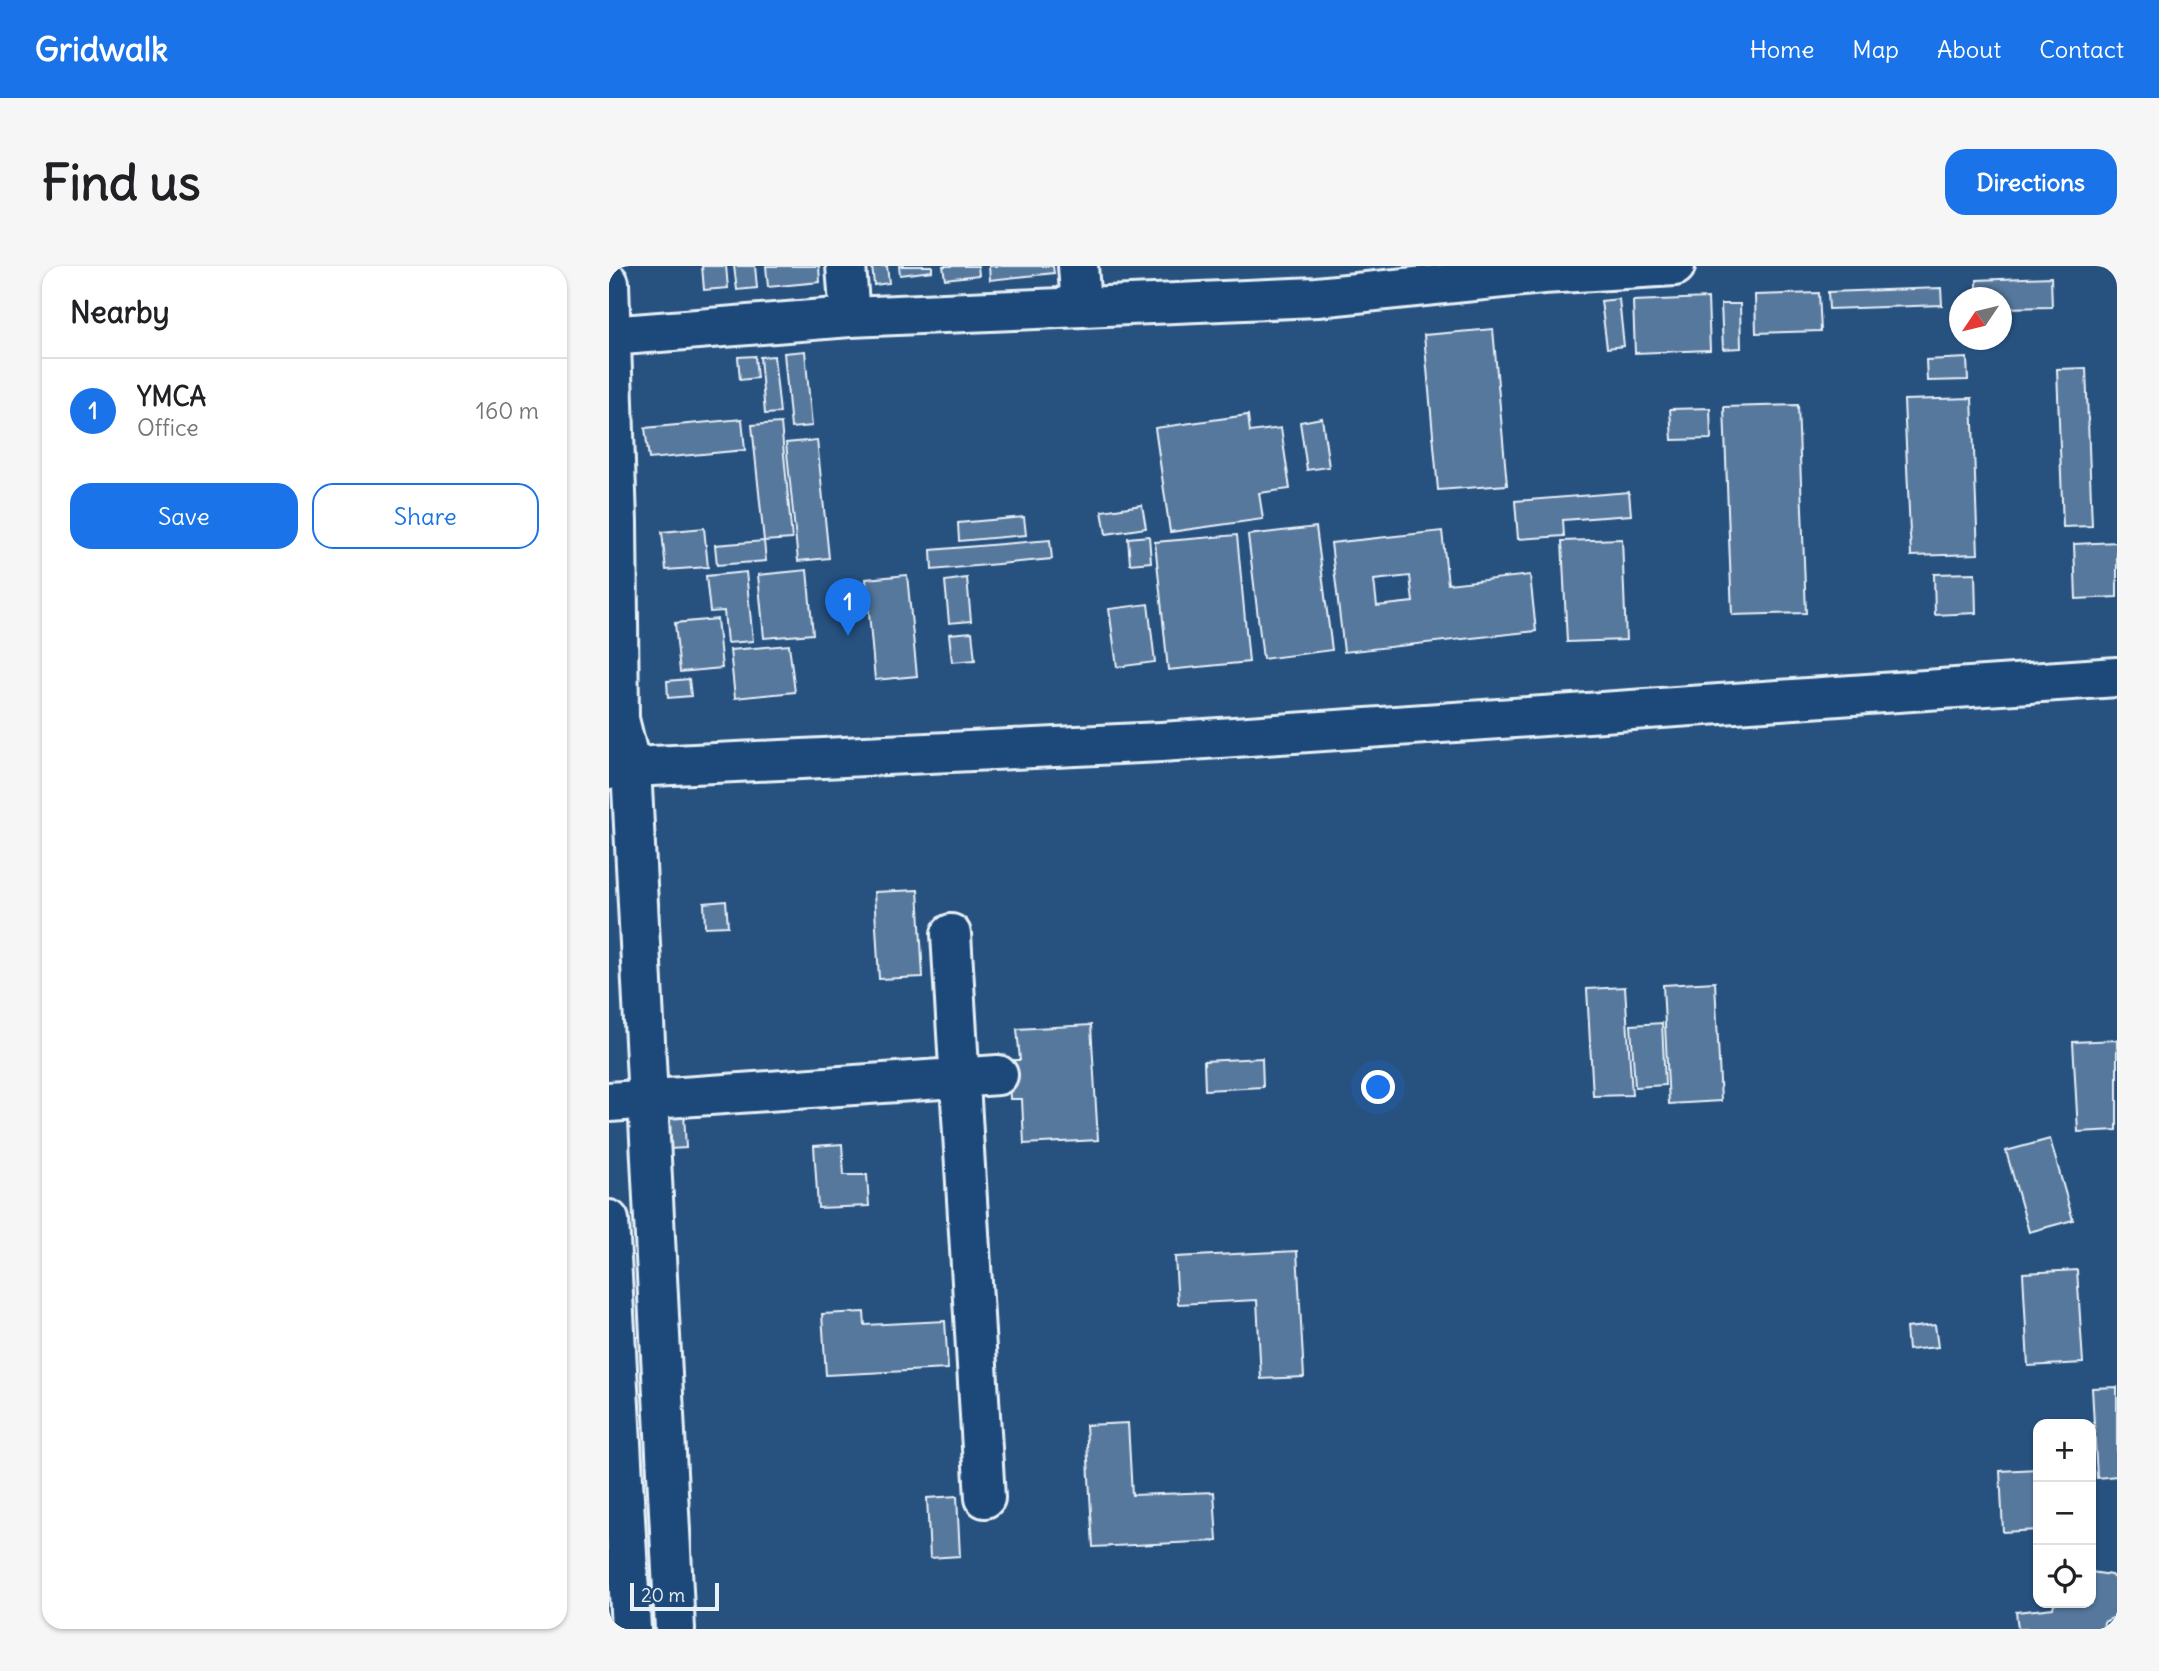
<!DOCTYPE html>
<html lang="en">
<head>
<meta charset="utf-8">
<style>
	body { margin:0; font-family:Delius,sans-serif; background:#f6f6f6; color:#202124 }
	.controls { position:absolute; right:21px; bottom:21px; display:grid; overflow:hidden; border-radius:14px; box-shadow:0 2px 5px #0004 }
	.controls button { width:63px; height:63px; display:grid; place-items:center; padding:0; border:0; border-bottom:2px solid #e0e0e0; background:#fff; color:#202124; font:35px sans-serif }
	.compass { position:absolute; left:1340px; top:21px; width:63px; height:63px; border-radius:50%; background:#fff; box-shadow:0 2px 5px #0004; rotate:235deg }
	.scale { position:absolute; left:21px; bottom:18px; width:89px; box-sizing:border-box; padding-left:7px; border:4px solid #e8f1f8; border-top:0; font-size:19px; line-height:24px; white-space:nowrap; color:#e8f1f8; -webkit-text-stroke:5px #1f4a7a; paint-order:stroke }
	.you { position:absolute; left:770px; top:822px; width:24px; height:24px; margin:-18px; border:5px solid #fff; border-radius:50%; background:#1a73e8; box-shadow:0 0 0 10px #1a73e833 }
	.badge { display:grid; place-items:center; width:46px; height:46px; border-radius:50%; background:#1a73e8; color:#fff; font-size:23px; font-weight:700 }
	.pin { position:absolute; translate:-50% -58px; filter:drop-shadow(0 2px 4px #0008) }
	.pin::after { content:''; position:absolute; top:37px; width:24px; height:21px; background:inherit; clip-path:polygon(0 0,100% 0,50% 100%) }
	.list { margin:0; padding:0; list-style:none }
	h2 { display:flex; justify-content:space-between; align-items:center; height:91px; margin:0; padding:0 28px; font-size:30px }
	h2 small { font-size:23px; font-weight:400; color:#757577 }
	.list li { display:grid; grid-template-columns:46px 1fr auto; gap:21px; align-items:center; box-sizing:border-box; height:105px; padding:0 28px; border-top:2px solid #e0e0e0 }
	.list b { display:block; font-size:26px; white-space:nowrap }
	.list p { margin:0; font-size:23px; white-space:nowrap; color:#757577 }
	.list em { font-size:23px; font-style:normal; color:#757577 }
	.actions { display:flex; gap:14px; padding:21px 28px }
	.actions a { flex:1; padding:16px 0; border:2px solid #1a73e8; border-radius:21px; text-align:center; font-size:24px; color:#1a73e8 }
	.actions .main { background:#1a73e8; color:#fff }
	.icon { flex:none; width:38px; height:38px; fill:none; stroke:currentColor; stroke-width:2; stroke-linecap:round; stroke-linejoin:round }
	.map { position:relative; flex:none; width:1508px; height:1363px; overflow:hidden; border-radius:21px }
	header { display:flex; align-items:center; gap:42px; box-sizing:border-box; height:98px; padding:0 35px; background:#1a73e8; color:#fff }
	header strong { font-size:33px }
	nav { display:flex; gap:38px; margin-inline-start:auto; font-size:24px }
	.intro { display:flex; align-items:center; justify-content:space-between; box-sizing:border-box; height:168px; padding:0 42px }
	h1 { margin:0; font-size:49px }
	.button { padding:18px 32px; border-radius:21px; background:#1a73e8; color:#fff; font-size:24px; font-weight:700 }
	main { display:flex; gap:42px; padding:0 42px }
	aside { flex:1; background:#fff; border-radius:21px; box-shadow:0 2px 5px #0004 }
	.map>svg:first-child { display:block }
</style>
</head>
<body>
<header>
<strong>Gridwalk</strong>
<nav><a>Home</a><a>Map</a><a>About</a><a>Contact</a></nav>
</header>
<div class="intro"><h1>Find us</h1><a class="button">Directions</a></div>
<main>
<aside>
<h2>Nearby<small></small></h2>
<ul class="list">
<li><span class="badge">1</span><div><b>YMCA</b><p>Office</p></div><em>160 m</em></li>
</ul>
<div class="actions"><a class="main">Save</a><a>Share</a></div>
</aside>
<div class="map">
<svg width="1508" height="1363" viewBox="0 0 1508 1363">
	<rect width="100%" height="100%" fill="#27517f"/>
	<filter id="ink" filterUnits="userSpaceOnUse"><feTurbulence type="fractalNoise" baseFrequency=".0143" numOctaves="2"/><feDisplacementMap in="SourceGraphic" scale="14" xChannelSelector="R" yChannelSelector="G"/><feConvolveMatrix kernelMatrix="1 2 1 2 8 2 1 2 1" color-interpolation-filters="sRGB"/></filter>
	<g filter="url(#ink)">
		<path fill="#57789d" stroke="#e8f1f8" stroke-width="2" fill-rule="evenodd" d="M93 0H117L119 22 95 24Z
			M125 0H146L148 22 128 24Z
			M157 0H210L211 16 159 21Z
			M263 0H278L280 17 265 19Z
			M290 0H323V5L291 9Z
			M334 0H369L370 9 336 13Z
			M380 0H444L445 7 381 14Z
			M1442 11 1443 41 1392 42V32H1368V14Z
			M1332 22 1333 39 1220 43 1219 26Z
			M1210 27 1212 65 1147 67 1146 29Z
			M1099 32 1101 84 1026 87 1024 35Z
			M1010 33 1015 80 998 82 992 35Z
			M1112 38H1131L1132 82 1114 83Z
			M884 63 898 219 829 224 815 69Z
			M196 85 203 160 182 162 175 87Z
			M146 90 148 112 131 114 129 91Z
			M165 90 171 147 156 148 151 91Z
			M1358 92 1359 114 1318 115 1317 94Z
			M1477 102 1483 260 1454 261 1448 103Z
			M1363 132 1369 288 1302 290 1295 134Z
			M1189 139 1197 347 1123 349 1115 141Z
			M1101 142 1102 173 1063 174 1061 143Z
			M639 149 641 166 672 162 681 223 650 227 654 253 561 266 546 162Z
			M713 152 720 201 698 204 691 156Z
			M133 153 136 184 40 193 36 162Z
			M172 157 183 273 155 275 143 159Z
			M208 174 220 292 189 295 177 177Z
			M1020 226 1022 249 954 254 955 270 909 273 906 235Z
			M533 239 537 262 497 268 493 245Z
			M415 251 417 269 350 275 349 257Z
			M707 261 723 384 654 393 639 269Z
			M95 262 99 301 57 304 53 266Z
			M833 265 839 318 921 309 927 365 735 386 722 277ZM801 310 804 336 768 340 765 314Z
			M628 269 640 396 559 404 546 276Z
			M540 270 542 296 521 298 519 272Z
			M1013 273 1017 374 958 376 953 275Z
			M441 274 443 293 323 304 322 284Z
			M155 275 157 295 108 299 106 279Z
			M1508 276V331L1467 333 1465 278Z
			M198 304 204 368 155 372 149 309Z
			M137 306 144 375 118 377 115 345 101 346 97 310Z
			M1366 307 1367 347 1326 349 1325 308Z
			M298 309 308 410 266 414 257 313Z
			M358 312 362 355 340 357 336 315Z
			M539 338 546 396 508 401 500 343Z
			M108 353 113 402 71 406 66 357Z
			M363 366 366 394 343 396 340 368Z
			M180 379 186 426 126 432 121 384Z
			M80 413 82 430 59 432 58 415Z
			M309 624 314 711 270 713 265 626Z
			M117 635 119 660 96 661 95 637Z
			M1106 716 1112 835 1060 838 1054 719Z
			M1016 721 1023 829 984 830 978 723Z
			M1053 757 1056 819 1026 821 1022 759Z
			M482 759 489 874 415 878 413 833H401L399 794H411L408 763Z
			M1508 774V864L1469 866 1464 776Z
			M653 792 654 821 596 824 595 795Z
			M75 848 77 882 60 883 58 849Z
			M1441 873 1464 954 1420 966 1397 885Z
			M233 878 235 909H258L260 940 209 942 205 880Z
			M688 985 695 1111 652 1113 648 1034 569 1038 566 991Z
			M1468 1004 1474 1097 1419 1100 1414 1007Z
			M255 1046 256 1059 336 1055 339 1103 217 1109 213 1048Z
			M1326 1059 1329 1081 1299 1084 1297 1062Z
			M1508 1121V1210L1488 1212 1483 1122Z
			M519 1157 523 1229 605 1226 608 1275 484 1281 477 1159Z
			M1428 1203 1429 1264 1394 1266 1391 1205Z
			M348 1230 351 1290 321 1292 318 1232Z
			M1482 1306 1502 1309 1508 1315V1350L1495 1356 1494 1363H1409L1407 1346 1444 1342 1445 1337H1482Z"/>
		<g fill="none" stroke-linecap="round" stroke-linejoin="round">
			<defs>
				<path id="minor" d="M237 0 241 51
					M469 0 472 39
					M0 70 241 51 708 31 934 8 1066 0
					M22 501 66 1363
					M342 668 376 1232
					M0 836 389 809
					M0 954 22 1363"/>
				<path id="major" d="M0 17 8 256 10 453 22 501
					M0 504 22 501 552 476 1508 411"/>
			</defs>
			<use href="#minor" stroke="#e8f1f8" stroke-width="44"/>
			<use href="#major" stroke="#e8f1f8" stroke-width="44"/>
			<use href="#minor" stroke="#1f4a7a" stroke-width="38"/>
			<use href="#major" stroke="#1f4a7a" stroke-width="38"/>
		</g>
	</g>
</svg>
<div class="controls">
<button>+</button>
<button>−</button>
<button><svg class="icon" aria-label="locate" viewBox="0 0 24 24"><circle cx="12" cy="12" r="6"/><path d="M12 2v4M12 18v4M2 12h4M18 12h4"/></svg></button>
</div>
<svg class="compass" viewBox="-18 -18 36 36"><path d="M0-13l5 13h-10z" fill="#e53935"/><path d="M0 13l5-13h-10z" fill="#757577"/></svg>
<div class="scale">20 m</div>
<div class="you"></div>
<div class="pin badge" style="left:239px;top:370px">1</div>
</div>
</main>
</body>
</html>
